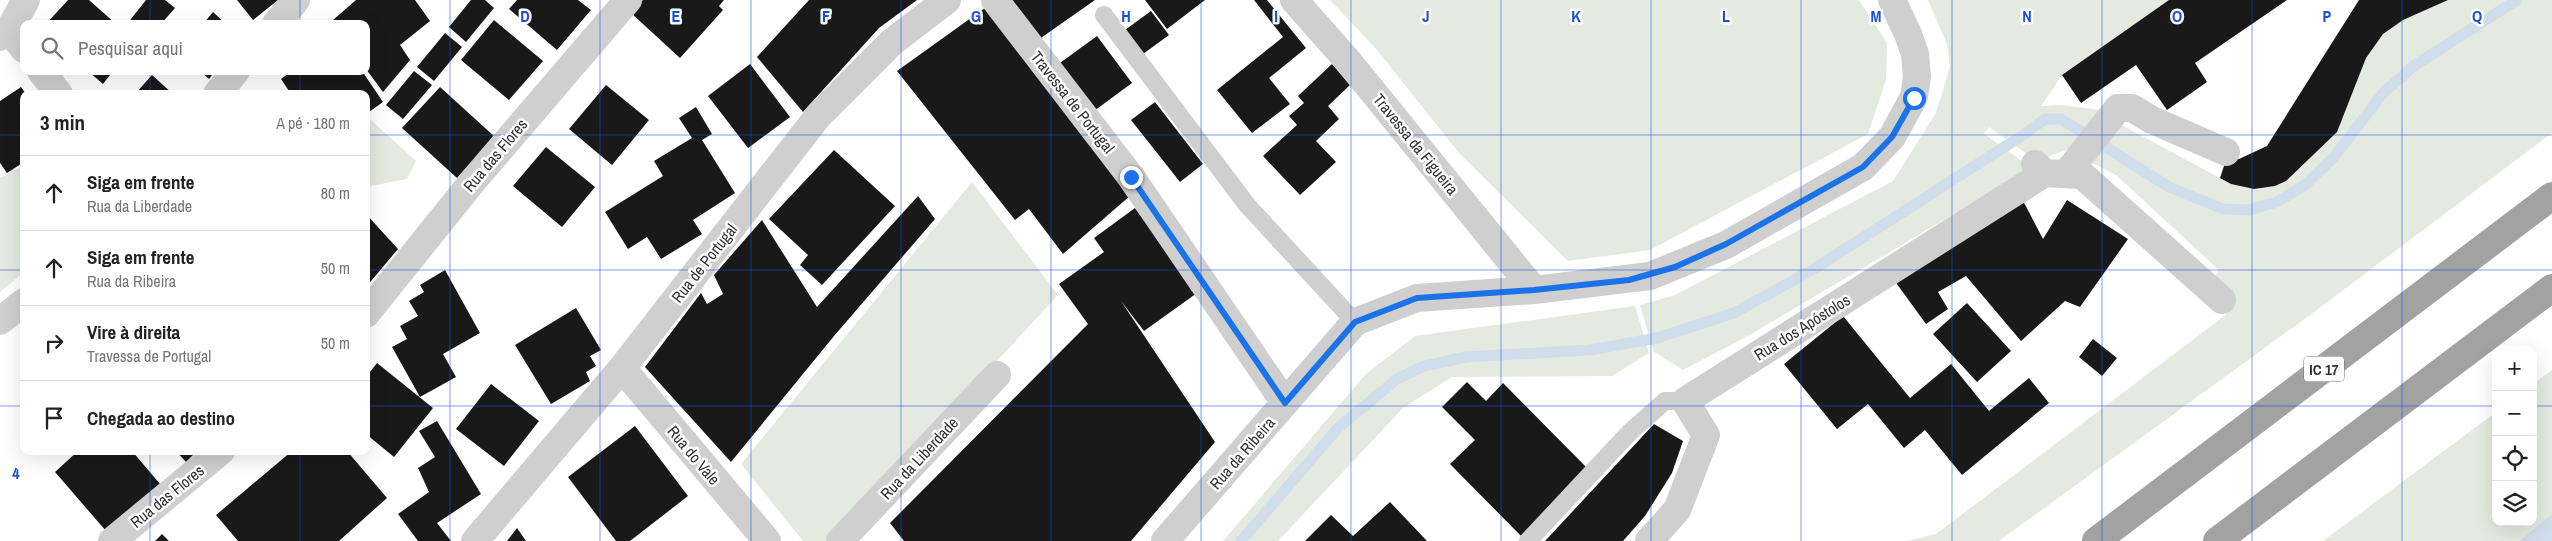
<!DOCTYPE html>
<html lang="pt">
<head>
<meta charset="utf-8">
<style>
	body { margin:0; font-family:"Archivo Narrow",sans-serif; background:#f6f6f6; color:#222 }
	.controls { position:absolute; right:15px; bottom:15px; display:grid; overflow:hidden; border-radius:10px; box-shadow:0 5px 20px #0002 }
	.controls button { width:45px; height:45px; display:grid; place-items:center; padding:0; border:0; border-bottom:1px solid #e0e0e0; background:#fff; color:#222; font:25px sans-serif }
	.stop { position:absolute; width:15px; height:15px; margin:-11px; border:4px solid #1a73e8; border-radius:50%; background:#fff }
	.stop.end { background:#1a73e8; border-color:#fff; box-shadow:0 1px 5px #0008 }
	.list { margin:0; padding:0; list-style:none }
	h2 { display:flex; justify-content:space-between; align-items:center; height:65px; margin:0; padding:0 20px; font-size:21px }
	h2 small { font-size:16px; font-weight:400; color:#767676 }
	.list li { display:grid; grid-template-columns:32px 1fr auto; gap:15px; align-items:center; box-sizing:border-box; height:75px; padding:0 20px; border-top:1px solid #e0e0e0 }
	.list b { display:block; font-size:19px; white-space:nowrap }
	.list p { margin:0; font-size:16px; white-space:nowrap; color:#767676 }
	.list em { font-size:16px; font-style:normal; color:#767676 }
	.icon { flex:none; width:28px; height:28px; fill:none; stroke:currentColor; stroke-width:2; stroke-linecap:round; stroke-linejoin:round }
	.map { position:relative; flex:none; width:2552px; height:541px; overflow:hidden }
	.search { position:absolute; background:#fff; box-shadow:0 5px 20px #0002; left:20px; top:20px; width:350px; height:55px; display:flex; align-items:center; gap:12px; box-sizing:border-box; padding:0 18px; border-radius:10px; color:#767676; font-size:19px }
	.panel { position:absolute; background:#fff; box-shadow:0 5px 20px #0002; left:20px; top:90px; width:350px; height:365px; border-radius:10px }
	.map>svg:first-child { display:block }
</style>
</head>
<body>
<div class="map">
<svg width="2552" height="541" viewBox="0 0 2552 541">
	<rect width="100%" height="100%" fill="#fff"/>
	<path fill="#e4eadf" d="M1330 0H1859L1887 43 1886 80 1868 134 1650 250 1568 261 1459 153 1378 51Z
		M1928 0H2169L2062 75 2041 106 2062 105 2101 110 2071 148 2037 161 1989 127 1984 134 2032 168 1746 337 1683 370 1654 352 1640 305 1675 295 1893 181 1936 113 1950 66 1947 44Z
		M2448 0H2552V133L2306 318 1999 541H1906L1936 534 2227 314 2202 295 2219 270 2116 175 2089 161 2118 123 2231 184 2254 189 2275 186 2337 132 2366 58 2383 34 2403 20Z
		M371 120 416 161 407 179 366 187V124Z
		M24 165V272L0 292V178Z
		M972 182 1058 295 831 541H803L741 464Z
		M1635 306 1649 353 1612 376 1452 377 1403 408 1278 541H1223L1366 374 1415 336Z
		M2552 370V514L2519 541H2323L2496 412V522H2533V384Z"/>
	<path fill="#d0deeb" d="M2552 514V541H2519Z"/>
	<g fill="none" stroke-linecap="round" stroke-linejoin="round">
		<path stroke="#d0deeb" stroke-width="11" d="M1241 541 1338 428 1397 379 1424 366 1466 357 1590 350 1657 338 1734 313 1814 269 2020 137 2045 119H2061L2169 187 2223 209 2249 210 2277 202 2306 184 2334 157 2384 92 2415 65 2517 0"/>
	</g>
	<path fill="#191919" d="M68 0H89L116 24H46Z
		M146 0H165L175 8 161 24H127Z
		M237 0H278L253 20Z
		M356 0H415L430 21 400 45 410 60 383 92 366 69V24H335L333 20Z
		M471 0H485L494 8 466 42 449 27Z
		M517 0H578L591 10 557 50 509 9Z
		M643 0H724L719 6 723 10 680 58 631 13Z
		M809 0H917L879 28 803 112 757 57Z
		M1010 0H1095L1038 40Z
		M1145 0H1205L1167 29Z
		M1254 0H1267L1306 48 1269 78 1290 104 1252 133 1217 90 1283 37Z
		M2169 0H2287L2195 63 2207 82 2167 110 2136 65 2081 103 2062 75Z
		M2359 0H2448L2403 20 2383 34 2366 58 2337 132 2286 181 2275 186 2254 189 2231 184 2220 178 2226 160 2239 159 2267 146Z
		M989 5 1131 195 1063 254 1029 209 1015 220 897 71Z
		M1151 11 1169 35 1143 54 1125 30Z
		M213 12 226 24H203Z
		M494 20 543 61 509 100 461 60Z
		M445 33 462 47 434 81 417 67Z
		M1097 36 1132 83 1094 111 1060 63Z
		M750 64 790 117 748 148 708 96Z
		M1332 64 1350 85 1328 106 1339 119 1316 141 1336 162 1300 195 1263 156 1297 125 1289 116 1304 103 1298 96Z
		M88 71H113L103 84Z
		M200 71H215L209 79Z
		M292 71H362L383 102 366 114V94H291L281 79Z
		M414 71 432 85 403 119 386 105Z
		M152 75 173 94H135Z
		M606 85 649 120 612 165 569 129Z
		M21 87 26 94H24V162L7 173 0 163V101Z
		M440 87 495 137 457 178 402 128Z
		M1155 102 1203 164 1180 182 1131 120Z
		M696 107 712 134 702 140 735 193 693 220 702 234 661 259 647 237 628 249 605 212 663 176 654 161 692 138 679 118Z
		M546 147 595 187 562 227 513 186Z
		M834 150 895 206 822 285 800 265 808 255 769 219Z
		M2020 195 2043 239 2067 200 2128 239 2080 307 2065 301 2021 341 1966 276 1938 292 1948 309 1926 324 1894 280Z
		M918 196 935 219 834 336 731 462 645 367 701 293 707 304 723 294 714 275 762 220 817 307Z
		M1135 208 1197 293 1144 331 1121 301 1215 442 1131 541H904L890 523 1088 324 1059 284 1104 252 1094 238Z
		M366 214 398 249 366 287Z
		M445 270 480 333 443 354 456 377 420 397 392 347 407 339 400 326 418 316 409 301 424 292 420 285Z
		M1967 303 2011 351 1977 382 1933 334Z
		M576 308 601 350 590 356 596 366 586 372 590 381 551 404 515 345Z
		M1843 316 1910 398 1951 364 1989 411 2029 378 2049 403 1962 475 1925 430 1904 448 1868 404 1837 429 1784 364Z
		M2093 339 2117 358 2102 376 2079 357Z
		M377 363 433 408 394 457 366 434V377Z
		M1467 382 1486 401 1503 383 1590 471 1523 538 1450 464 1475 440 1442 407Z
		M491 384 539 421 504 466 456 429Z
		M437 421 481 494 437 523 451 541H418L398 514 429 492 418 468 435 457 419 431Z
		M1654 424 1683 441 1672 473 1645 516 1623 541H1545Z
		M635 426 688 496 630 541H616L568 477Z
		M78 451H132L160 484 106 531 55 472Z
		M176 451H197L186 462Z
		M292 451H347L387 498 339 541H238L216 515Z
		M1390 502 1427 541H1305L1331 515 1353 536Z
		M517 528 526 541H507Z
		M162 534 169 541H155Z"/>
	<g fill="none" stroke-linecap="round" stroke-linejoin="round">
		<path stroke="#cfcfcf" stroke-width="18" d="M1104 15 1247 205 1355 322
			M1528 541 1630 432 1665 401H1685"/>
		<path stroke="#cfcfcf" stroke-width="28" d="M995 0 1131 177 1285 403
			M1294 0 1348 61 1534 290
			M276 24 296 0
			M9 30 26 0
			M0 37 9 30 24 49
			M41 71 59 94
			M217 94 236 71
			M2045 173 2082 175 2222 300
			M2066 174 2118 108H2132L2152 120 2226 152
			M366 314 472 182 628 0
			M0 321 24 302
			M622 368 767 541
			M112 541 221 451
			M475 541 622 368 819 115 892 42 947 0
			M840 541 997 375
			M1165 541 1355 322 1417 298 1534 290 1650 276 1726 245 1863 167 1892 137 1914 97 1917 77 1915 54 1908 34 1892 0
			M1649 541 1677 510 1706 435 1685 401 2045 173 2035 164"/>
		<path stroke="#a2a2a2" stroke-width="28" d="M2096 541 2552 196
			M2217 541 2552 288"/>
	</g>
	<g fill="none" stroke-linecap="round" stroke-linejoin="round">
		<path stroke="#1a73e8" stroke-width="6" d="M1131 177 1285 403 1355 322 1417 298 1534 290 1629 280 1675 267 1726 244 1863 167 1892 137 1914 98"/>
	</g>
	<path fill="none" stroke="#1d4ed8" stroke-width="1" stroke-opacity="0.55" d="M150 0V24M300 0V24M450 0V541M600 0V541M751 0V541M901 0V541M1051 0V541M1201 0V541M1351 0V541M1501 0V541M1651 0V541M1801 0V541M1952 0V541M2102 0V541M2252 0V541M2402 0V541M150 71V94M300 71V94M0 135H24M366 135H2552M0 270H24M366 270H2552M0 406H24M366 406H2496M2533 406H2552M150 451V541M300 451V541"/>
	<g text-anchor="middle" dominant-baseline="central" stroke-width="5" stroke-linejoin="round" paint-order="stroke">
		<rect fill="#fff" stroke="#707070" stroke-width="1" x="2304" y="356.5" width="40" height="25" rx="4"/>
		<g font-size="15" font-weight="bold" fill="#323232">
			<text x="2324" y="369">IC 17</text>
		</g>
		<g font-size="16" fill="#323232" stroke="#fff">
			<text transform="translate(1073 102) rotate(52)">Travessa de Portugal</text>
			<text transform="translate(1416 144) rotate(51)">Travessa da Figueira</text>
			<text transform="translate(495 155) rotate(-50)">Rua das Flores</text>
			<text transform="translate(704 263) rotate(-52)">Rua de Portugal</text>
			<text transform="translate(1802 327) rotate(-32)">Rua dos Apóstolos</text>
			<text transform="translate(1242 453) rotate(-49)">Rua da Ribeira</text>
			<text transform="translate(694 455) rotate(50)">Rua do Vale</text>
			<text transform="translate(919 458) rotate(-47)">Rua da Liberdade</text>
			<text transform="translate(167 496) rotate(-39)">Rua das Flores</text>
		</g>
	</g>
	<g font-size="16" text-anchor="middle" font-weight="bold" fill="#1d4ed8" stroke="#fff" stroke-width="5" stroke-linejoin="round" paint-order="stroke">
		<text x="525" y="22">D</text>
		<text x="676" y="22">E</text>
		<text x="826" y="22">F</text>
		<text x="976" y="22">G</text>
		<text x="1126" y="22">H</text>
		<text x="1276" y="22">I</text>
		<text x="1426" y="22">J</text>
		<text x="1576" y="22">K</text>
		<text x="1726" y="22">L</text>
		<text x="1876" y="22">M</text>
		<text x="2027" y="22">N</text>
		<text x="2177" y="22">O</text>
		<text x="2327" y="22">P</text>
		<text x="2477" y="22">Q</text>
		<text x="16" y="479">4</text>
	</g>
</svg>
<div class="controls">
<button>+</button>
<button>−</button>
<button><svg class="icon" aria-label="locate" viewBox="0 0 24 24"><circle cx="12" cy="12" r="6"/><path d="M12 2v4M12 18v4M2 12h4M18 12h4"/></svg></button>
<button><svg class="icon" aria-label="layers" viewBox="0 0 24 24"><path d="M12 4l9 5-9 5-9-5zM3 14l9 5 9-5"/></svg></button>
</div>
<div class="stop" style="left:1914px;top:98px"></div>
<div class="stop end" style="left:1131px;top:177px"></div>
<div class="search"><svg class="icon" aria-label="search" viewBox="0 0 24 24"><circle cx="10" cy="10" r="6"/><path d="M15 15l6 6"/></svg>Pesquisar aqui</div>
<section class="panel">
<h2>3 min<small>A pé · 180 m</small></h2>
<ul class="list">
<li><svg class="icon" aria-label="ahead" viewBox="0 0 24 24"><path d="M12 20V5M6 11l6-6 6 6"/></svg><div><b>Siga em frente</b><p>Rua da Liberdade</p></div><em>80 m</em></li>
<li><svg class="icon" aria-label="ahead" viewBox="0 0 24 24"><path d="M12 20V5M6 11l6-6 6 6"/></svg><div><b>Siga em frente</b><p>Rua da Ribeira</p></div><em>50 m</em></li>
<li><svg class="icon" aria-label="right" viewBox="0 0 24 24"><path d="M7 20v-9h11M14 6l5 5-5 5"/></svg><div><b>Vire à direita</b><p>Travessa de Portugal</p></div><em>50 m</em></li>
<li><svg class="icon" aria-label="arrive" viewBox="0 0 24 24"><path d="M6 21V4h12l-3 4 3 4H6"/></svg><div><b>Chegada ao destino</b></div></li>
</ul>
</section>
</div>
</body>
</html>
